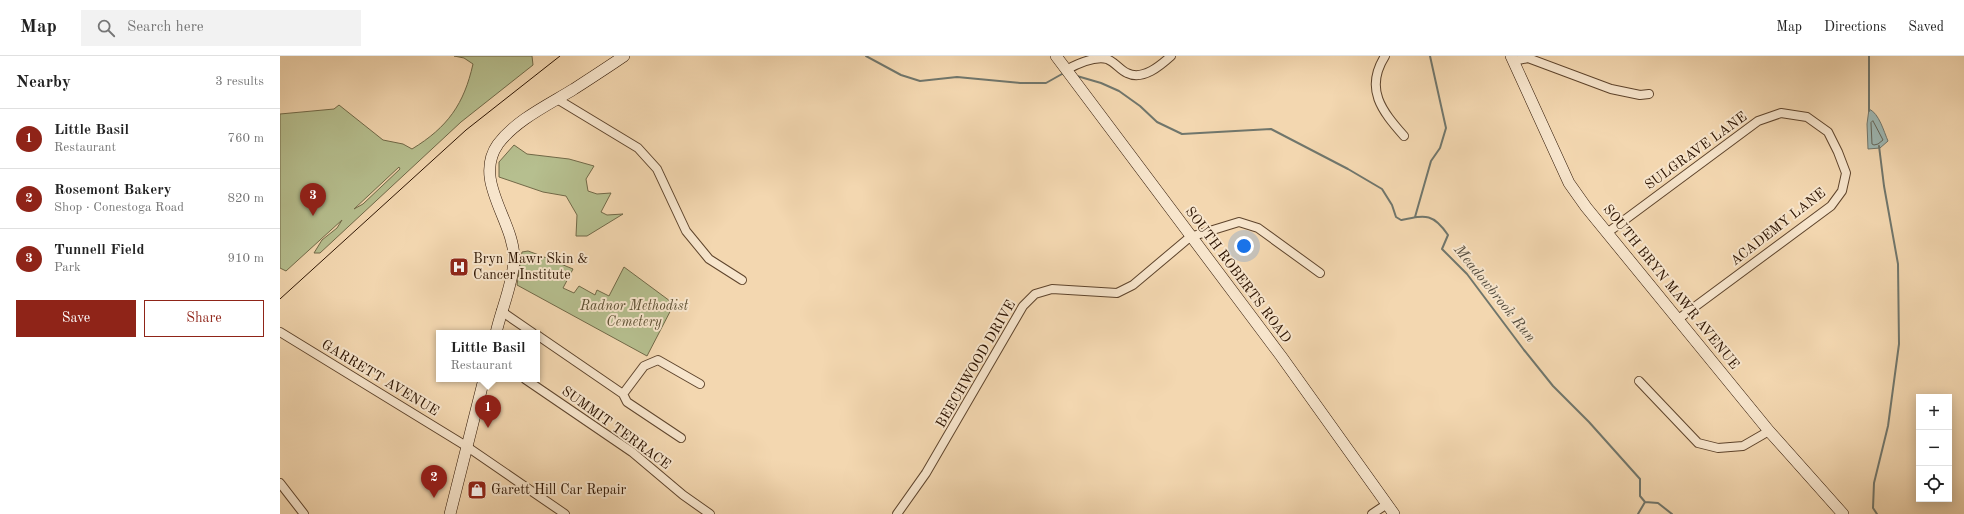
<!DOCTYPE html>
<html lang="en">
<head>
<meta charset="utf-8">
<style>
	body { margin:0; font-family:"Old Standard TT",serif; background:#f2f2f2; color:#222 }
	.controls { position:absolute; right:12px; bottom:12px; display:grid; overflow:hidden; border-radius:0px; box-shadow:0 2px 10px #0003 }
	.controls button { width:36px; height:36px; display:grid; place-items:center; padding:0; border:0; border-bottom:1px solid #e0e0e0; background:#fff; color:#222; font:20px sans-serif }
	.you { position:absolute; left:964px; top:190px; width:14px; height:14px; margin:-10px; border:3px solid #fff; border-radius:50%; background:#1a73e8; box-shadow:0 0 0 6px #1a73e833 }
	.badge { display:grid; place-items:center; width:26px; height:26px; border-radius:50%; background:#8f2418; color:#fff; font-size:13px; font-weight:700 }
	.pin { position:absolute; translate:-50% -33px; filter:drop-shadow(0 1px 2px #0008) }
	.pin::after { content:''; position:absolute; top:21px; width:14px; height:12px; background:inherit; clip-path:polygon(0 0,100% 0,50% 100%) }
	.popup { position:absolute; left:156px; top:274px; width:104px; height:52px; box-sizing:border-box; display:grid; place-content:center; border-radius:0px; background:#fff; filter:drop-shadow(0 1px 3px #0005); font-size:13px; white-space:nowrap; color:#767676 }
	.popup b { font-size:15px; color:#222 }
	.popup::after { content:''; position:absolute; left:50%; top:100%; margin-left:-8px; border:8px solid transparent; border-top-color:#fff }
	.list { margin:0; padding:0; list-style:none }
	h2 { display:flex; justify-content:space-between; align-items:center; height:52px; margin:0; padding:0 16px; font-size:17px }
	h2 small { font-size:13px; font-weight:400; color:#767676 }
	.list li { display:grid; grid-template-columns:26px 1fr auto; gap:12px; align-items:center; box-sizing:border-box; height:60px; padding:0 16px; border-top:1px solid #e0e0e0 }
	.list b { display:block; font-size:15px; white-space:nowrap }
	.list p { margin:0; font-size:13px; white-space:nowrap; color:#767676 }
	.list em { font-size:13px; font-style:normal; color:#767676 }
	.actions { display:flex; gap:8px; padding:12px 16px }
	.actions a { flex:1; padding:9px 0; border:1px solid #8f2418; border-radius:0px; text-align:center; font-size:14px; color:#8f2418 }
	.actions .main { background:#8f2418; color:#fff }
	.icon { flex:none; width:22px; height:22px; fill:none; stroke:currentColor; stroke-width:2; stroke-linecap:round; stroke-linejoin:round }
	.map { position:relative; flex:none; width:1684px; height:458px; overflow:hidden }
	header { display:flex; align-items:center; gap:24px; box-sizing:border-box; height:56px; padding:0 20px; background:#fff; border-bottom:1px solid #e0e0e0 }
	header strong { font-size:19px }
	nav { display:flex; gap:22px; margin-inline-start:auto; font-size:14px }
	.search { width:280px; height:36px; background:#f2f2f2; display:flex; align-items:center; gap:10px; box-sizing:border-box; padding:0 14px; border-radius:0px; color:#767676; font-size:15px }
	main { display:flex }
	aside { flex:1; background:#fff }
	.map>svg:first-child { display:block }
</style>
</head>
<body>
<header>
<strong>Map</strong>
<div class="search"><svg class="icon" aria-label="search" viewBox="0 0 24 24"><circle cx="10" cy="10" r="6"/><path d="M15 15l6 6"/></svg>Search here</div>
<nav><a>Map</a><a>Directions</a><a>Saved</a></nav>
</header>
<main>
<aside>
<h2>Nearby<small>3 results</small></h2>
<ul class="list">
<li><span class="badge">1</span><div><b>Little Basil</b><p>Restaurant</p></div><em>760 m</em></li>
<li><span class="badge">2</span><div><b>Rosemont Bakery</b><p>Shop · Conestoga Road</p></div><em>820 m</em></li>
<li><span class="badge">3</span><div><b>Tunnell Field</b><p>Park</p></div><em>910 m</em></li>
</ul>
<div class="actions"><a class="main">Save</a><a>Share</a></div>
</aside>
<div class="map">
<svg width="1684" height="458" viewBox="0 0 1684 458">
	<rect width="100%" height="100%" fill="#f3d7b0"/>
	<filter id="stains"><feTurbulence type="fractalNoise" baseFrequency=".005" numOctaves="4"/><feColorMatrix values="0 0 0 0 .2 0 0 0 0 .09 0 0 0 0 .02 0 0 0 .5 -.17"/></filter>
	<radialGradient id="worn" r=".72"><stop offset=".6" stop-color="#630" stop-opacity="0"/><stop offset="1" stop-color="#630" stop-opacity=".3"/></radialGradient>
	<path fill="#b6bf8f" stroke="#716948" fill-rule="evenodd" d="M174 0H252L253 9 181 66 40 197H34L42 184 57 172 62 164 6 215 0 212V58L54 53 59 49 103 84 123 88 132 93C168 71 184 48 193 8L184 2ZM119 111 120 113 83 148 74 153Z
		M234 89 247 98 289 103 314 110 306 123 308 135 317 138 331 137 321 156 327 159 343 158 307 180H296L297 159 286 140 263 136 219 121V106Z
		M248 195 259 199 293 213 283 232 294 237 299 230 315 239 317 234 329 240 344 211 394 248 367 300 237 229 242 196Z"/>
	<path fill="#9eb8b4" stroke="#70766c" d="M1589 53C1599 57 1604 76 1608 85L1600 92 1588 93 1587 68Z"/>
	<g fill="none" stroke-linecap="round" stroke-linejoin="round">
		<path stroke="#65665a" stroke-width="1" d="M1593 65 1603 84 1598 88 1594 89 1592 88 1591 67Z"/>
		<path stroke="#70766c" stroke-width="2" d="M586 0 621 19 640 25 677 21 740 27H766L782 18
			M1589 0V55
			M797 20 821 27 839 35 860 50 877 66 902 78 991 73 1068 113 1102 133 1112 149 1116 161 1121 164C1146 159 1153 157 1168 179L1162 193 1187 218 1244 294 1273 330 1309 366 1360 423V440L1365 446 1378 447 1392 458
			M1135 161 1151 105 1160 92 1166 72 1150 0
			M1358 458 1365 446
			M1597 458 1593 452 1594 427 1608 370 1619 288 1618 208 1604 130 1599 90"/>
		<defs>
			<path id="street" d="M1105 0C1084 33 1102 55 1124 80
				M1233 5 1248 2 1331 33 1360 39 1369 38
				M786 14C797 8 814 0 827 3 835 6 840 14 847 17 863 25 881 9 891 0
				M277 43 358 92 377 113 406 175 429 203 462 224
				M1327 177 1478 65 1501 57 1527 61 1548 76 1558 96 1566 117 1562 135 1551 150 1397 264
				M221 255 253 277
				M0 276 186 390 285 458
				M257 279 343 338 364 310 378 304 420 328
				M245 323 352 396 403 439 430 458
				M1359 325 1418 387 1438 392 1463 390 1489 375
				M343 338 347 346 401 382
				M0 427 24 458
				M617 458 646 417 743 250 755 238 772 233 837 237 853 229 910 181 959 166 978 172 1040 217
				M1092 458 1107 448"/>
			<path id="secondary" d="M776 0 1001 300 1114 458
				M1231 0 1289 127 1306 151 1489 375 1563 458
				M216 277C221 254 233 228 234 204 235 165 192 125 218 88 236 64 268 49 294 33 311 22 328 11 344 0
				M170 458 204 323"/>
		</defs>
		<use href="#street" stroke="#5e442c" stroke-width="10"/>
		<use href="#secondary" stroke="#2c1300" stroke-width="12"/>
		<use href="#street" stroke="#f7e5cc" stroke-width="8"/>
		<use href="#secondary" stroke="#f7e5cc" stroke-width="11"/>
		<path stroke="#2c1300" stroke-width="1" d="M0 243 186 74 280 0"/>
	</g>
	<defs>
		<symbol id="hospital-square" viewBox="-11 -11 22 22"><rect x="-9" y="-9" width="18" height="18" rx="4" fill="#8f2418" stroke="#f7e5cc"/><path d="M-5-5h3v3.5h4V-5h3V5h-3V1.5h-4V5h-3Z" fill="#fff"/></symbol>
		<symbol id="shop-square" viewBox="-11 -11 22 22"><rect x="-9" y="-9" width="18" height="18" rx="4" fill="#8f2418" stroke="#f7e5cc"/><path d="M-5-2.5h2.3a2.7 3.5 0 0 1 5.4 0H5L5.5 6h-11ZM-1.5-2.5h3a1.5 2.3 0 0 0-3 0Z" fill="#fff"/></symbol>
	</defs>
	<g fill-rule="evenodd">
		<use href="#hospital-square" x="168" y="200" width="22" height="22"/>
		<use href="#shop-square" x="186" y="423" width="22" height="22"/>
	</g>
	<g text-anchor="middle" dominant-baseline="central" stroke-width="4" stroke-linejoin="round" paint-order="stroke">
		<g font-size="14" fill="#2c1300" stroke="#f7e5cc">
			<text transform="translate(1416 95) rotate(-36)">SULGRAVE LANE</text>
			<text transform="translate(1498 171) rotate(-38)">ACADEMY LANE</text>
			<text transform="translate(958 219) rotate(53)">SOUTH ROBERTS ROAD</text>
			<text transform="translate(1391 231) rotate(51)">SOUTH BRYN MAWR AVENUE</text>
			<text transform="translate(696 308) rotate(-60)">BEECHWOOD DRIVE</text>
			<text transform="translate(100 322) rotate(31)">GARRETT AVENUE</text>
			<text transform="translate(336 372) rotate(36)">SUMMIT TERRACE</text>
		</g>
		<g font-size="14" fill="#2c1300" stroke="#f7e5cc" text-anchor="start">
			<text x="193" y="203">Bryn Mawr Skin &amp;<tspan x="193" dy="16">Cancer Institute</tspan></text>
			<text x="211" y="434">Garett Hill Car Repair</text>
		</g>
		<g font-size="14" font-style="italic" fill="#5c4f32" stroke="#f7e5cc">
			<text x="354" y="250">Radnor Methodist<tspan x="354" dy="16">Cemetery</tspan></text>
		</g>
		<g font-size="15" font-style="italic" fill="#544d3f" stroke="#f7e5cc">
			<text transform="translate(1214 238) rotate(51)">Meadowbrook Run</text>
		</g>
	</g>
	<rect width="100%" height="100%" filter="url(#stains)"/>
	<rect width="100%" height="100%" fill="url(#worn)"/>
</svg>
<div class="controls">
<button>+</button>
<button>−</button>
<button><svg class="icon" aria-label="locate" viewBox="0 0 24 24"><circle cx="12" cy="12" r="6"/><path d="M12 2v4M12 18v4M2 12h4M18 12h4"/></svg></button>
</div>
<div class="you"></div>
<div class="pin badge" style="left:208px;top:372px">1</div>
<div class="popup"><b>Little Basil</b>Restaurant</div>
<div class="pin badge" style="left:154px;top:442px">2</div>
<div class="pin badge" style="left:33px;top:160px">3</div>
</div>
</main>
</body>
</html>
